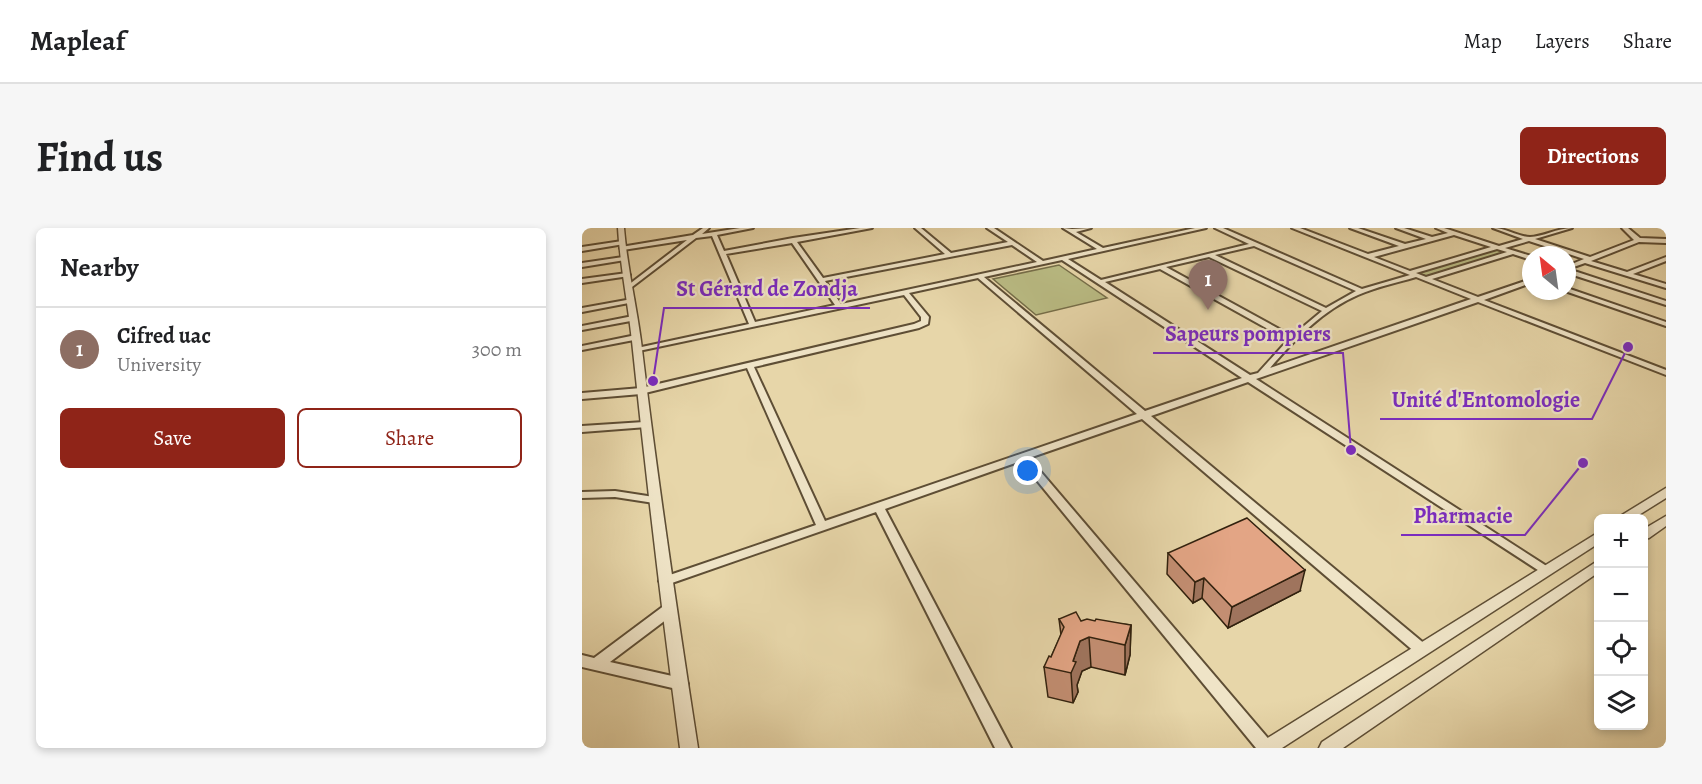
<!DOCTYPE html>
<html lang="en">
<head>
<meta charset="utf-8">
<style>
	body { margin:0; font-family:Alegreya,serif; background:#f6f6f6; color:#202124 }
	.controls { position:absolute; right:18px; bottom:18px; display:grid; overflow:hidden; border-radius:9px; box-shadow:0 3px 9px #0003 }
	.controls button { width:54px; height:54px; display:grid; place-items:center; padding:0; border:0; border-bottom:2px solid #e0e0e0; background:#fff; color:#202124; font:30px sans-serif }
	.compass { position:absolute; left:940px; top:18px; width:54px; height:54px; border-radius:50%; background:#fff; box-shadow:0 3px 9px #0003; rotate:331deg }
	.you { position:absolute; left:446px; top:243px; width:21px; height:21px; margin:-15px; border:4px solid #fff; border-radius:50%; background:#1a73e8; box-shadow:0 0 0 9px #1a73e833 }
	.badge { display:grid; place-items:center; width:39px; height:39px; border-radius:50%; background:#8f2418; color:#fff; font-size:20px; font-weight:700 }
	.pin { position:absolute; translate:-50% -50px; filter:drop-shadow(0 2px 3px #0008) }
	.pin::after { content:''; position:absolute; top:32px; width:21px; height:18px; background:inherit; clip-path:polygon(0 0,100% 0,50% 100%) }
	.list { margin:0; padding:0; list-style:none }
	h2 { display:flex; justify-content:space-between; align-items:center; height:78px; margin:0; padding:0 24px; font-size:26px }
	h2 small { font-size:20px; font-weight:400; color:#757577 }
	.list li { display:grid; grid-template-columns:39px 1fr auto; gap:18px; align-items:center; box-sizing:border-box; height:84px; padding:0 24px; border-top:2px solid #e0e0e0 }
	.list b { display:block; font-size:22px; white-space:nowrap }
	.list p { margin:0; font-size:20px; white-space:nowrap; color:#757577 }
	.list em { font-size:20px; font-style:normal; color:#757577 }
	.actions { display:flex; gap:12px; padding:18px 24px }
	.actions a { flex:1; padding:14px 0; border:2px solid #8f2418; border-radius:9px; text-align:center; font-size:21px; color:#8f2418 }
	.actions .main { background:#8f2418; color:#fff }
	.icon { flex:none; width:33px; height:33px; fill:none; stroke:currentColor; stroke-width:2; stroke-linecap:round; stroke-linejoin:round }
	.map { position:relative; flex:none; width:1084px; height:520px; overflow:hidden; border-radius:9px }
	header { display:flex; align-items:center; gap:36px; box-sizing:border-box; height:84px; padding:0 30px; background:#fff; border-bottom:2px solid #e0e0e0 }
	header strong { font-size:28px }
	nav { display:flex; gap:33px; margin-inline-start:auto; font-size:21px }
	.intro { display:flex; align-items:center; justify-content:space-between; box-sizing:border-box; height:144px; padding:0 36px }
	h1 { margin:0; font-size:42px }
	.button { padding:15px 27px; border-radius:9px; background:#8f2418; color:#fff; font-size:21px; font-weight:700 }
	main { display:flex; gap:36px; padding:0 36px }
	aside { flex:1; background:#fff; border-radius:9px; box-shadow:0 3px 9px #0003 }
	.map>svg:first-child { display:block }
</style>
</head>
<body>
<header>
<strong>Mapleaf</strong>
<nav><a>Map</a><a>Layers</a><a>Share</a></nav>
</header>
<div class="intro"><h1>Find us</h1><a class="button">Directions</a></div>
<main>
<aside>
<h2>Nearby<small></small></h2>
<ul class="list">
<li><span class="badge" style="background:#8d6e63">1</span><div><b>Cifred uac</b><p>University</p></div><em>300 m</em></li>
</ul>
<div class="actions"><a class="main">Save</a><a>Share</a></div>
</aside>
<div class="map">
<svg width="1084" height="520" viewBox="0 0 1084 520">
	<rect width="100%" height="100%" fill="#e7d6a9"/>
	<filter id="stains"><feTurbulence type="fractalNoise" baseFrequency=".00333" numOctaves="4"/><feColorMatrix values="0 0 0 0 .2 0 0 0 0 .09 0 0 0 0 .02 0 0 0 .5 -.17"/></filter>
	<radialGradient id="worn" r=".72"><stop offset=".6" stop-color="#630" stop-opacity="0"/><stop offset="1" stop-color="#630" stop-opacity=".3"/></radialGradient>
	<path fill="#babc84" stroke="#766e49" stroke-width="1.5" d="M915 20 929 24 847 49 834 44Z
		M477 37 525 70 454 87 411 51Z"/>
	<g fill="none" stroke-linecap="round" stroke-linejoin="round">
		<defs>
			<path id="minor" d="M121 0H127L120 6 158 0H171L135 7 142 23 211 10 278 0H290L215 14 241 50 363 26 333 0H339L369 25 426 14 405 0H412L461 33 515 21 481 0 490 1 509 0 494 4 521 20 613 0H624L486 31 519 52 667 16 633 0H641L780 61 828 47 710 0H718L786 26 817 18 768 0H776L823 16 844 11 814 0H822L850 9 866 5 854 0H862L917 18 941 11 911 0C924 0 937 9 948 9 961 9 975 0 990 0L953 11 1008 29 1052 12 1040 0H1046L1058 10 1084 11V15L1057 14 1009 33 1045 44 1084 29V33L1051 46 1084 56V60L1003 35 986 41 1084 73V77L985 45V38L1002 31 947 13 923 20 949 28V32L931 26 850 51 896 69 949 51V55L902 72 1084 142V147L896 74 674 151 966 339 968 342 966 345 962 346 666 154 569 188 844 417 846 421 844 425 839 427 834 425 560 191 447 230 690 515 692 520H674L439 233 303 281 429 520H413L294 284 87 356 83 358 79 356 77 353 79 350 234 297 165 140 59 166 0 171V165L59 160 332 96 339 93V89L322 67 52 124V120H55L167 96 130 8 114 10 50 59 45 58 105 12 41 22 38 20 39 19 111 7ZM872 7 909 19 828 43 792 29ZM210 15 253 77 173 94 144 26ZM430 17 455 34 259 76 243 53ZM672 18 774 63 744 80 633 27ZM915 21 925 24 844 49 834 45ZM627 29 740 83 710 108 584 39ZM480 32 660 150 563 183 402 49ZM578 41 706 112 676 145 668 147 523 54ZM834 49 889 71 688 140C713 111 741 82 776 67 794 59 814 55 834 49ZM396 50 555 186 243 293 172 139 337 100 346 96 347 89 327 65Z
				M40 13 42 14V16L0 23V19Z
				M41 29 43 30V32L0 39V35Z
				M45 45 48 47 47 48 0 55V51Z
				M985 60 1084 94V98L983 63H985Z
				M50 71 52 72V74L0 84V80Z
				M51 88 55 90 54 92 0 102V98Z
				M54 107H57V111L0 122V118Z
				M62 194 67 197 65 199 0 204V198Z
				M33 263 72 269 77 272 72 275 33 269 0 270V264Z
				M88 376 93 377 94 381 93 385 28 434 99 450 104 452 106 456 104 460 99 462 0 439V427L12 430 83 377Z"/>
			<path id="tertiary" d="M36 0H42C45 38 54 75 59 113 75 249 95 384 116 520H98C80 384 64 249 50 113 46 75 38 38 36 0Z
				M1084 260V270L1052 290H1038L1040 287Z
				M1084 288V298L1067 310 1062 311V301Z
				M1017 304V315L700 520H676L679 514Z
				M1017 332V344L761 520H737L740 514Z"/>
		</defs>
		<use href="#minor" stroke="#5e4e35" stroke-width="4"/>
		<use href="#tertiary" stroke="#5e4e35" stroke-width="3"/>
		<use href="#minor" fill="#efe4c7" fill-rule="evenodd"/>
		<use href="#tertiary" fill="#efe4c7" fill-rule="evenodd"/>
	</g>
	<path fill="#c38e72" stroke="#31210e" stroke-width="1.5" d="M586 325 718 363 646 400 620 370 611 375 585 346Z
		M477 391 499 393H513L549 397 548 427 543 447 509 439 500 443 495 457 496 464 491 475 466 469 462 439 469 429 479 407Z"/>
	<path fill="#9f745d" stroke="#31210e" stroke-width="1.5" d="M723 342 718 363 646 400 650 379Z
		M622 350 620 370 611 375 613 354Z
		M549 397 548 427 543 447V417Z
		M507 409 509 439 500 443 495 457 496 464 491 475 489 445 491 433 498 413Z"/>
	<path fill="#e3a585" stroke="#31210e" stroke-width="1.5" d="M665 290 723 342 650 379 622 350 613 354 586 325Z
		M494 384 499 393 505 391 513 393 514 391 549 397 543 417 507 409 498 413 491 433 494 434 489 445 462 439 467 428 469 429 482 399 477 391Z"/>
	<path fill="none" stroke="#7b2cbf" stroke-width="2" d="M71 153L82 80H288M769 222L761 125H571M1046 119L1010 191H798M1001 235L943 307H819"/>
	<g fill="#7b2cbf" stroke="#efe4c7" stroke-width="2">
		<circle cx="71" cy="153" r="6"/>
		<circle cx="769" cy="222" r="6"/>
		<circle cx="1046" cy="119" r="6"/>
		<circle cx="1001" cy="235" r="6"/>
	</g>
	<g font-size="22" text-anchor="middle" font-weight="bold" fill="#7b2cbf" stroke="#efe4c7" stroke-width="4.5" stroke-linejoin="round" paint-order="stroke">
		<text x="185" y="68">St Gérard de Zondja</text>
		<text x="666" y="113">Sapeurs pompiers</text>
		<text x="904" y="179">Unité d'Entomologie</text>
		<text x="881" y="295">Pharmacie</text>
	</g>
	<rect width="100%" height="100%" filter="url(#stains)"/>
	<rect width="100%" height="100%" fill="url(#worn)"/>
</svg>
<div class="controls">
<button>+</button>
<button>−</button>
<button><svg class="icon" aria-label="locate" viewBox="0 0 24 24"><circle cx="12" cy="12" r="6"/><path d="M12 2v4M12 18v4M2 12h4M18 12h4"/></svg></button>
<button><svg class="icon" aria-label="layers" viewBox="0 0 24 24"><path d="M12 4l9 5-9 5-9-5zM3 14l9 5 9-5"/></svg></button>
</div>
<svg class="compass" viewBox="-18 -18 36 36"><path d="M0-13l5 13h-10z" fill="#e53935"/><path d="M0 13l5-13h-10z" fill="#757577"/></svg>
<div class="you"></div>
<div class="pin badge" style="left:626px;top:82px;background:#8d6e63">1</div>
</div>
</main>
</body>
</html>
